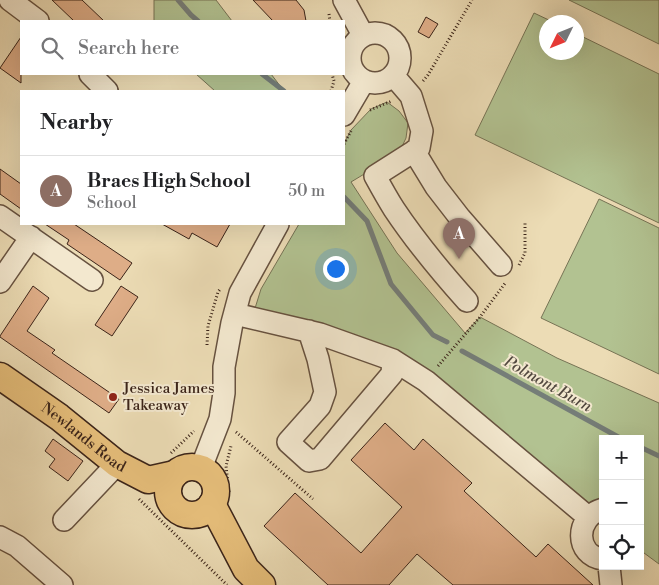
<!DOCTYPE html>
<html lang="en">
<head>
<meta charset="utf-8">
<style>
	body { margin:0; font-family:"Libre Bodoni",serif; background:#f2f2f2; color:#202124 }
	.controls { position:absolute; right:15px; bottom:15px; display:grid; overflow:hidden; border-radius:0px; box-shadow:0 5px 20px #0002 }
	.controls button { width:45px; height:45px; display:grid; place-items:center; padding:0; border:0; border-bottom:1px solid #e0e0e0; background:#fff; color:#202124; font:25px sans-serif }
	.compass { position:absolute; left:539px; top:15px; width:45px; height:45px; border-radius:50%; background:#fff; box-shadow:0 5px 20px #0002; rotate:227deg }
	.you { position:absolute; left:335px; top:268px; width:18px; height:18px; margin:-12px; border:4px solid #fff; border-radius:50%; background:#1a73e8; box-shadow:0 0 0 8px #1a73e833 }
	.badge { display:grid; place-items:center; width:32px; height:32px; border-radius:50%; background:#db2777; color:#fff; font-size:16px; font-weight:700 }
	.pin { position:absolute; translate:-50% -41px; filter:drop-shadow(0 1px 2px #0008) }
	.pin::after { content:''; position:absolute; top:26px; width:18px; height:15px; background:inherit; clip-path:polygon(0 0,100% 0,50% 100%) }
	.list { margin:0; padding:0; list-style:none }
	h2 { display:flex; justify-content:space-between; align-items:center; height:65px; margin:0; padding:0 20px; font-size:21px }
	h2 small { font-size:16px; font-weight:400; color:#757577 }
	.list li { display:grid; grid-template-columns:32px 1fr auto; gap:15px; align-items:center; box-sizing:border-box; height:70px; padding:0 20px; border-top:1px solid #e0e0e0 }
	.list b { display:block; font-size:19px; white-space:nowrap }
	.list p { margin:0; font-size:16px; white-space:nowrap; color:#757577 }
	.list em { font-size:16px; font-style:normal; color:#757577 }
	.icon { flex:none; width:28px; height:28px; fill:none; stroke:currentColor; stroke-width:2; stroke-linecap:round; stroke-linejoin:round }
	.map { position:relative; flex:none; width:659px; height:585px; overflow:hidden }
	.search { position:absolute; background:#fff; box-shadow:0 5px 20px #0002; left:20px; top:20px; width:325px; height:55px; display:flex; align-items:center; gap:12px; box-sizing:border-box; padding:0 18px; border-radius:0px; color:#757577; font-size:19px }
	.panel { position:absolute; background:#fff; box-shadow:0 5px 20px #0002; left:20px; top:90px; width:325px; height:135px; border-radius:0px }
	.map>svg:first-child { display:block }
</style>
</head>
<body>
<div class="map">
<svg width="659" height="585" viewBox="0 0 659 585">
	<rect width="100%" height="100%" fill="#ecdcb5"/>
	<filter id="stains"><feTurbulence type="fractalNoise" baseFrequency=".004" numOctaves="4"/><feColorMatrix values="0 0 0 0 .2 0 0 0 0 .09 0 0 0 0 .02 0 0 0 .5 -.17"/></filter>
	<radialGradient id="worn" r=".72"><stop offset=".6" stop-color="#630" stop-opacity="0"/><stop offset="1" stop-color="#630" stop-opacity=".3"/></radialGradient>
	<path fill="#b2c291" stroke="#767355" d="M154 0H216L232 21H154Z
		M569 0H659V44Z
		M534 13 553 22H546V52H576L577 34 659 74V223L475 135Z
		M196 74H271L284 91H215Z
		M387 102 399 111 408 123 406 138 399 153 351 182 397 253 465 333 480 317 557 358 659 403V564L640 550V439H603V509L596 511 426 381 252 318 261 289 299 224H344V144L351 130 371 109Z
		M599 199 659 228V374L541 318Z"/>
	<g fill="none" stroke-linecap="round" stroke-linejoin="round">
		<path stroke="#757d78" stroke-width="5" d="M178 0 191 15 198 21
			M262 74 284 91
			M344 197 367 221 391 284 433 335 447 342
			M462 351 622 439
			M640 447 659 456"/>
	</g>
	<path fill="#dead87" stroke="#3b2419" d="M52 0H82L104 21H74Z
		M253 0H296L304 10 306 21H273Z
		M426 17 438 24 429 38 418 32Z
		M21 37V83L0 68Z
		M0 169 21 184V209L0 194Z
		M45 224H74L132 263 120 280 67 244 69 240Z
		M162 224H230L217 247 192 233 189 239Z
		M33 286 49 298 27 331 55 350 52 353 119 399 109 413 0 337V336Z
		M121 286 138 297 112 336 95 325Z
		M385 423 414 450 423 439 472 483 464 491 536 557 548 544 593 585H453L417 554 389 585H328L264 526 295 493 361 553 402 507 351 460Z
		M53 439 83 461 68 481 49 467 55 459 45 451Z"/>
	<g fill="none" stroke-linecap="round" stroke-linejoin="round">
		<defs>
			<path id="minor" d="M10 0 38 21
				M344 0 363 35
				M350 58a25 25 0 1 1 50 0a25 25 0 1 1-50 0Z
				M90 74 107 91
				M393 75 411 96 422 131 419 148 375 176C381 187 387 198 394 209 416 242 441 272 467 301
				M344 115 364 81
				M414 151 436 187 460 218 501 265
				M0 216 92 280
				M0 282 31 237
				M235 314 320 334 393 360 426 381 588 517
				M309 331 318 359 325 392 320 406 288 442 309 461 320 459 392 374 393 360
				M201 468 220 419 224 393V367L232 323 240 293 278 224
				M603 509C574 517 575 556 603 559
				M64 520 117 464
				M0 537 17 546 62 585
				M609 566 611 585"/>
			<g id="major">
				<path id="s1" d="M0 376 59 417 117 464 148 480 175 474"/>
				<circle cx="192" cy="491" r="24"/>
				<path d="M212 504 246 569 262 585"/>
			</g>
		</defs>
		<use href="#minor" stroke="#675240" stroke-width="24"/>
		<use href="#major" stroke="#3b2419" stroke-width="29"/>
		<path stroke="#3b2419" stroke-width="3" stroke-dasharray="1 2.5" stroke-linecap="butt" d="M329 14 330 21
			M423 81 428 75 472 0
			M331 91 334 81 332 74
			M370 110 392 101
			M344 144 351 131
			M519 265 525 253V223
			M207 345 208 326 218 292 221 288
			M438 366 480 317 506 282
			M236 432 313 499
			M171 453 194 431
			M229 492 226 466 231 446
			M139 499 227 585"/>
		<use href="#minor" stroke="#f3e8cf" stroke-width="21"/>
		<use href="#major" stroke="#e6be7a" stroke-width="26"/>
	</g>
	<circle fill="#8f2418" stroke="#f3e8cf" stroke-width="2" cx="113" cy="397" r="5"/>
	<g text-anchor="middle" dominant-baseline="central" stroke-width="4" stroke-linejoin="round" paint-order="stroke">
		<g font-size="15" fill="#3b2419" stroke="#f3e8cf" text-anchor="start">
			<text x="123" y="388">Jessica James<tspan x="123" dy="17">Takeaway</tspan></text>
		</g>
		<g font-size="15" fill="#3b2419" stroke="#f3e8cf">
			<text stroke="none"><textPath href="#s1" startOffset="104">Newlands Road</textPath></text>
		</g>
		<g font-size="16" font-style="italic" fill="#534940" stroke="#f3e8cf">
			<text transform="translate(548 384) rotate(29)">Polmont Burn</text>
		</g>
	</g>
	<rect width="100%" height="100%" filter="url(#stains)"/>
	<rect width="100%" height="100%" fill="url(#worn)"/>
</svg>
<div class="controls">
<button>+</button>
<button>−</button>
<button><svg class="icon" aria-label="locate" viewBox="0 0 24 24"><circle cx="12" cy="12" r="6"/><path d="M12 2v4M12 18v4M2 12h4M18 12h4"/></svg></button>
</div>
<svg class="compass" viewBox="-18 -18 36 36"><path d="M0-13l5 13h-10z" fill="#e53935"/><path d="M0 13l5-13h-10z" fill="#757577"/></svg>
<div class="you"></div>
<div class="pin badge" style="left:459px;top:259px;background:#8d6e63">A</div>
<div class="search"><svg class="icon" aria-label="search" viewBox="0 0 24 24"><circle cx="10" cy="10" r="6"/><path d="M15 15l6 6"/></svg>Search here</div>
<section class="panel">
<h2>Nearby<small></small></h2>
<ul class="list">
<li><span class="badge" style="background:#8d6e63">A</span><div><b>Braes High School</b><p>School</p></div><em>50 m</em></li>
</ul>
</section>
</div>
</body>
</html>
